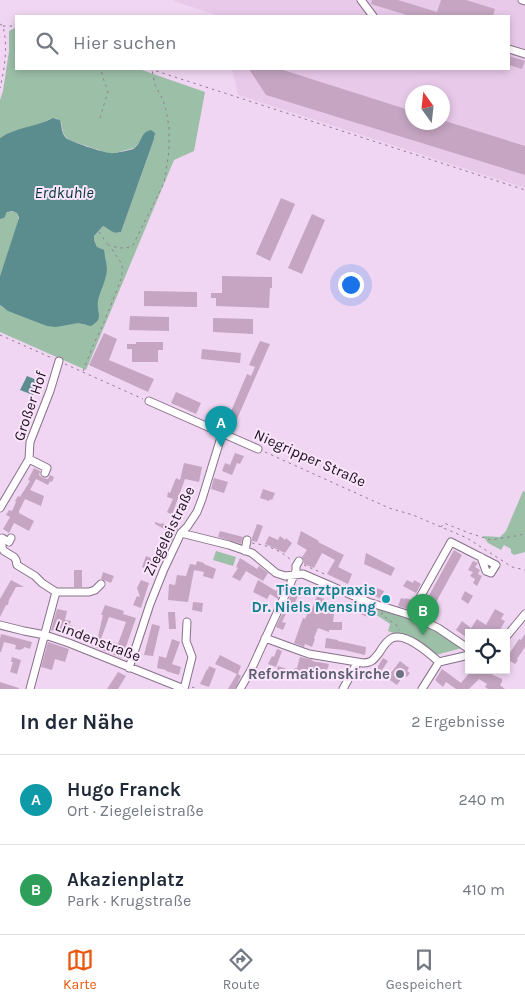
<!DOCTYPE html>
<html lang="de">
<head>
<meta charset="utf-8">
<style>
	body { margin:0; font-family:Karla,sans-serif; background:#f6f6f7; color:#1f2937 }
	.controls { position:absolute; right:15px; bottom:15px; display:grid; overflow:hidden; border-radius:0px; box-shadow:0 2px 8px #0003 }
	.controls button { width:45px; height:45px; display:grid; place-items:center; padding:0; border:0; border-bottom:1px solid #e0e1e3; background:#fff; color:#1f2937; font:25px sans-serif }
	.compass { position:absolute; left:405px; top:85px; width:45px; height:45px; border-radius:50%; background:#fff; box-shadow:0 2px 8px #0003; rotate:345deg }
	.you { position:absolute; left:350px; top:284px; width:18px; height:18px; margin:-12px; border:4px solid #fff; border-radius:50%; background:#1a73e8; box-shadow:0 0 0 8px #1a73e833 }
	.badge { display:grid; place-items:center; width:32px; height:32px; border-radius:50%; background:#ea580c; color:#fff; font-size:16px; font-weight:700 }
	.pin { position:absolute; translate:-50% -41px; filter:drop-shadow(0 1px 2px #0008) }
	.pin::after { content:''; position:absolute; top:26px; width:18px; height:15px; background:inherit; clip-path:polygon(0 0,100% 0,50% 100%) }
	.list { margin:0; padding:0; list-style:none }
	h2 { display:flex; justify-content:space-between; align-items:center; height:65px; margin:0; padding:0 20px; font-size:21px }
	h2 small { font-size:16px; font-weight:400; color:#747a83 }
	.list li { display:grid; grid-template-columns:32px 1fr auto; gap:15px; align-items:center; box-sizing:border-box; height:90px; padding:0 20px; border-top:1px solid #e0e1e3 }
	.list b { display:block; font-size:19px; white-space:nowrap }
	.list p { margin:0; font-size:16px; white-space:nowrap; color:#747a83 }
	.list em { font-size:16px; font-style:normal; color:#747a83 }
	.icon { flex:none; width:28px; height:28px; fill:none; stroke:currentColor; stroke-width:2; stroke-linecap:round; stroke-linejoin:round }
	.map { position:relative; flex:none; width:525px; height:689px; overflow:hidden }
	.search { position:absolute; background:#fff; box-shadow:0 2px 8px #0003; left:15px; right:15px; top:15px; height:55px; display:flex; align-items:center; gap:12px; box-sizing:border-box; padding:0 18px; border-radius:0px; color:#747a83; font-size:19px }
	.sheet { height:245px; background:#fff }
	nav { display:flex; justify-content:space-around; align-items:center; box-sizing:border-box; height:70px; border-top:1px solid #e0e1e3; background:#fff; font-size:14px; color:#747a83 }
	nav a { display:grid; justify-items:center; gap:2px }
	nav .on { color:#ea580c }
	.map>svg:first-child { display:block }
</style>
</head>
<body>
<div class="map">
<svg width="525" height="689" viewBox="0 0 525 689">
	<rect width="100%" height="100%" fill="#f0d6f2"/>
	<path fill="#e8c9ea" fill-rule="evenodd" d="M175 0H525V188L238 95 232 69H509V16H219L174 1ZM412 92H442V122H412Z"/>
	<path fill="#9cbfa8" d="M15 28H16V69H139L205 92 194 151 174 160 86 370 0 332V305L3 308 73 323H80L85 325 95 323 99 317 97 303 107 270 105 255 97 247 94 240V236L103 226 118 233 121 232 155 136 141 139 138 144 134 148 111 154 68 140 63 133 61 122 58 119C51 117 46 122 39 124 25 129 12 130 0 138V100L3 91 9 51V31Z
		M9 211 15 212 17 213 19 221 0 276V219C5 218 5 213 9 211Z
		M523 491 525 492V552L514 555 511 553V549L504 545 501 550 488 543 483 536 500 537 506 531Z
		M216 551 236 557 233 566 213 560Z
		M377 609 409 619 438 631 462 648 436 655 414 640 388 631 390 624 375 614Z"/>
	<path fill="#5b8d8e" d="M53 118 60 120C62 126 61 133 66 138 68 141 105 153 110 153 113 154 130 150 133 149 142 144 140 132 151 130L155 133 154 139 121 232C113 235 110 229 103 226L94 236V240L97 247 104 250C105 257 107 264 107 270 106 281 100 291 98 301 96 312 105 318 91 326L78 323 56 327 47 326 8 311 0 305V276L19 218 17 213 12 211 7 212 4 218 0 219V138C16 127 36 127 53 118Z
		M27 376 39 381 33 395 20 390Z"/>
	<path fill="#c5a5c2" fill-rule="evenodd" d="M372 0H398L437 12 441 0H466L495 9 493 16H410L371 4Z
		M509 56 525 61 522 69 509 65Z
		M249 69H280L412 111V122H442V120L525 146V175L266 95Z
		M281 198 295 204 270 261 256 254Z
		M312 214 325 220 302 274 288 268Z
		M222 276 272 277V288H270L269 308 216 306V298H211V293H222Z
		M144 291 197 292V307L144 306Z
		M130 316 169 317V331L129 330Z
		M213 318 253 319V334L213 332Z
		M104 333 117 339 109 360 154 379 148 392 89 365Z
		M260 341 270 344 237 419 229 416 247 374 251 376 255 367 249 365Z
		M136 342H163V350H158V362H132V349H127V344H136Z
		M202 349 241 353 240 363 201 359Z
		M176 392 201 403 196 414 171 403Z
		M235 453 244 456 240 464 237 463 232 475 222 471 225 463 230 465Z
		M184 463 202 467 199 482 185 479 172 515 167 512 173 499 167 497 168 492 170 493 176 478 180 480Z
		M34 468 40 471 39 475 43 478 48 479 50 475 54 477 52 482 50 481 48 485 36 479 30 490 44 496 41 506 25 499 19 511V513L34 521 29 531 14 523 9 533 3 529 10 517 6 515 9 510 12 511 16 502 15 501 18 496 20 497 30 481 28 480Z
		M214 478 228 482 224 493 211 489Z
		M263 489 275 493 272 500 270 499 269 501 260 498Z
		M155 522 161 524 162 523 166 525 178 528 170 544 165 542 168 531 155 524Z
		M257 524 263 526 257 542 252 541V538Z
		M220 531 243 537 241 544 218 537Z
		M301 531 319 541 318 542 344 555 338 567 352 574 348 584 327 574 335 560 322 553 314 568 304 564V561L302 557 307 550 297 544Z
		M269 536 278 540 280 536 285 540 286 538 292 543 285 553 265 544Z
		M454 550 462 555 435 604 427 599Z
		M366 553 395 568 391 576 364 564Z
		M146 556 153 559 149 570 142 567Z
		M240 558 257 569 259 566 268 573 263 581 246 571 240 581 232 577 238 568 236 567Z
		M197 561 204 563V564L216 569 213 579 203 576 204 572 194 570 188 602 168 600 169 584 175 585 177 575 186 576 190 564 196 565Z
		M473 561 478 563 475 567 480 570 478 574 482 576 477 586 473 583 475 579 470 576 473 572 468 570Z
		M74 570H82V587H74Z
		M103 572 114 576 111 583 101 579Z
		M11 580 24 587H16L9 600 8 605H6L0 617V599Z
		M141 580 149 583 141 608 133 605 137 596 140 597 137 588Z
		M258 580 276 591 280 585 282 588 278 599 270 594 267 599 253 592Z
		M407 580 413 583 414 580 421 584 416 593 403 586Z
		M295 586 301 589 292 609 289 607 282 622 286 623 283 630 276 627Z
		M372 586 384 591 381 599 369 593Z
		M465 591 473 596 468 604 461 599Z
		M317 596 324 599 320 610 334 614 333 622H342V630H329V632L318 628 314 638 315 639 312 647 305 644 304 647 294 643 303 618 305 619 310 608 312 609Z
		M401 598 405 599V598L412 600 407 609 398 606Z
		M193 602 203 603 202 612 192 610Z
		M351 602 374 610 370 618 348 609Z
		M105 605 124 611 123 614 136 618 122 658 92 646 94 640 97 641 103 615H101ZM109 617 126 622 118 644 113 642 112 643 101 639Z
		M57 609 67 611 65 620 71 621 69 625 73 626 72 628 80 631 77 639 51 630Z
		M495 609 504 614 501 619 505 621 498 633H469V639L456 630 462 621 471 628 477 619 486 625Z
		M168 612H175L176 629H169Z
		M152 624 160 626 153 656 144 655Z
		M1 634 32 642 30 649 24 647 23 649H21V650L15 649 16 645 4 642 1 652H0V639Z
		M525 634V647L517 659 518 660 515 664 510 661 506 666V652L509 654 519 639 521 640Z
		M326 638 338 640V641L366 647 365 655 344 650 325 648Z
		M172 639 180 642 172 664 181 667 179 675 166 671V670L157 668 159 656 166 658Z
		M48 642 69 649 65 662 55 659 52 670 41 667Z
		M277 649 282 651 276 667 268 664 272 656 274 657Z
		M220 655 241 666 238 674 241 676 235 689H228L237 674 215 664Z
		M12 657 21 660 17 674 10 672 13 662H11Z
		M300 657 313 660 312 661 329 664 327 670 316 668 314 673 309 671 308 675 303 673 302 678 296 677V678L276 672 278 666 293 671 295 668H297Z
		M383 658 388 661 378 676 374 673Z
		M400 661 409 668 407 671 410 673 407 677 404 675 397 685 387 678Z
		M209 666 216 669 209 687 200 684 207 669 208 670Z
		M442 669 461 683 472 670H486L493 675 502 679V682L500 685 505 689H488L485 687 487 684 479 679 469 689H456L446 682 443 687 435 680Z
		M118 672 126 676 118 689H107Z
		M0 682 19 688V689H0Z"/>
	<g fill="none" stroke-linecap="round" stroke-linejoin="round">
		<defs>
			<path id="minor" d="M361 0 373 16
				M522 0 525 1
				M509 49 525 54
				M149 401 258 449
				M29 459 47 468 45 473
				M0 508 29 459 30 442 50 391 59 361
				M181 533 229 545 252 553 276 573 285 576 303 574 368 602 410 615 438 628 469 649
				M11 538 9 542 2 538V548L4 551 14 557 16 560 17 565 35 576 42 583 56 592H89L95 590 101 584
				M245 551 247 540
				M410 615 451 542 496 565 491 573 486 571 481 557
				M0 625 24 631 45 635 69 643 184 689
				M506 637 525 614
				M265 638 309 654 363 663C372 663 374 659 379 653 382 648 386 641 392 638 406 632 429 653 439 662
				M129 668 150 604 164 569 181 533 187 527 197 512 202 499 222 434
				M30 689 56 592
				M184 689 192 657 186 641 187 622
				M240 689 251 670 296 571V566L299 561
				M343 689 357 663
				M422 689 439 662 469 655"/>
		</defs>
		<use href="#minor" stroke="#877089" stroke-width="9"/>
		<path stroke="#927f93" stroke-width="1" stroke-dasharray="2.5 4" stroke-linecap="butt" d="M0 24 3 26C8 47 5 66 0 88
			M3 26H16
			M150 69 525 190
			M100 118 108 91 103 78 101 69
			M99 232 108 245
			M0 335 52 358
			M65 364 143 399
			M83 371 92 348 105 320 122 277V264L109 245C117 248 126 250 133 245L164 183 169 151V127L166 110 163 100 155 85 152 70
			M265 452 389 508 413 515 467 538 512 567 525 570
			M441 527 444 523 469 533 491 540 521 535 525 532
			M252 543C267 545 280 550 291 560
			M304 565 327 575
			M382 612V615L399 627V630
			M192 687 198 689"/>
		<use href="#minor" stroke="#fff" stroke-width="7"/>
	</g>
	<circle fill="#0f9aa8" stroke="#fbe5fc" stroke-width="2" cx="386" cy="599" r="5"/>
	<circle fill="#6b7280" stroke="#fbe5fc" stroke-width="2" cx="400" cy="674" r="5"/>
	<g text-anchor="middle" dominant-baseline="central" stroke-width="4" stroke-linejoin="round" paint-order="stroke">
		<g font-size="15" fill="#1a111b" stroke="#fbe5fc">
			<text transform="translate(30 406) rotate(-71)">Großer Hof</text>
			<text transform="translate(310 458) rotate(24)">Niegripper Straße</text>
			<text transform="translate(169 531) rotate(-64)">Ziegeleistraße</text>
			<text transform="translate(98 641) rotate(21)">Lindenstraße</text>
		</g>
		<g font-size="15" font-weight="bold" fill="#0d838f" stroke="#fbe5fc" text-anchor="end">
			<text x="376" y="590">Tierarztpraxis<tspan x="376" dy="17">Dr. Niels Mensing</tspan></text>
		</g>
		<g font-size="15" font-weight="bold" fill="#5b616d" stroke="#fbe5fc" text-anchor="end">
			<text x="390" y="674">Reformationskirche</text>
		</g>
		<g font-size="16" font-style="italic" fill="#013435" stroke="#fbe5fc">
			<text x="64" y="192">Erdkuhle</text>
		</g>
	</g>
</svg>
<div class="controls">
<button><svg class="icon" aria-label="locate" viewBox="0 0 24 24"><circle cx="12" cy="12" r="6"/><path d="M12 2v4M12 18v4M2 12h4M18 12h4"/></svg></button>
</div>
<svg class="compass" viewBox="-18 -18 36 36"><path d="M0-13l5 13h-10z" fill="#e53935"/><path d="M0 13l5-13h-10z" fill="#747a83"/></svg>
<div class="you"></div>
<div class="pin badge" style="left:221px;top:447px;background:#0f9aa8">A</div>
<div class="pin badge" style="left:423px;top:635px;background:#2e9e5b">B</div>
<div class="search"><svg class="icon" aria-label="search" viewBox="0 0 24 24"><circle cx="10" cy="10" r="6"/><path d="M15 15l6 6"/></svg>Hier suchen</div>
</div>
<section class="sheet">
<h2>In der Nähe<small>2 Ergebnisse</small></h2>
<ul class="list">
<li><span class="badge" style="background:#0f9aa8">A</span><div><b>Hugo Franck</b><p>Ort · Ziegeleistraße</p></div><em>240 m</em></li>
<li><span class="badge" style="background:#2e9e5b">B</span><div><b>Akazienplatz</b><p>Park · Krugstraße</p></div><em>410 m</em></li>
</ul>
</section>
<nav>
<a class="on"><svg class="icon" aria-label="map" viewBox="0 0 24 24"><path d="M3 6l6-2 6 2 6-2v14l-6 2-6-2-6 2zM9 4v14M15 6v14"/></svg>Karte</a>
<a><svg class="icon" aria-label="directions" viewBox="0 0 24 24"><path d="M12 3l9 9-9 9-9-9zM9 14v-3h6M13 9l2 2-2 2"/></svg>Route</a>
<a><svg class="icon" aria-label="saved" viewBox="0 0 24 24"><path d="M7 4h10v16l-5-4-5 4z"/></svg>Gespeichert</a>
</nav>
</body>
</html>
